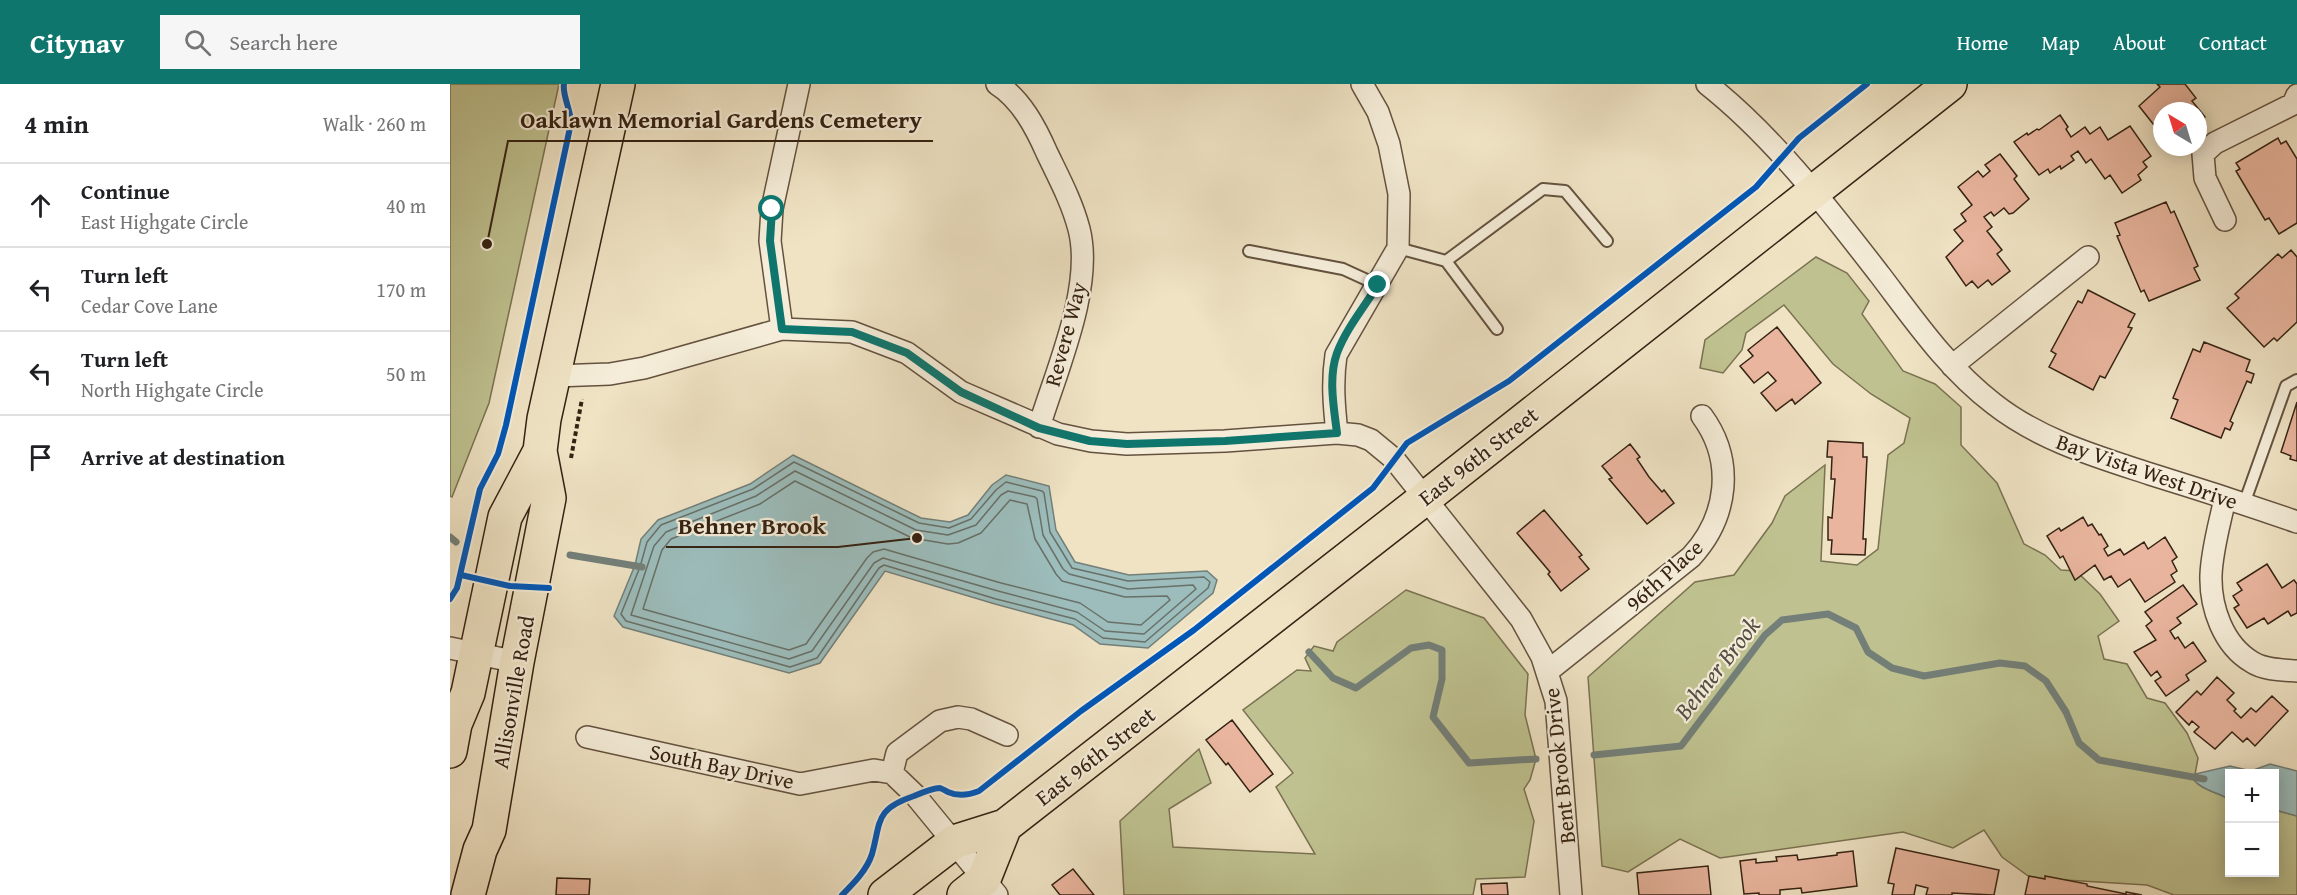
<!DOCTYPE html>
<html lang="en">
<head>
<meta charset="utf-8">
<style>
	body { margin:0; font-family:"Gentium Book Plus",serif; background:#f6f6f6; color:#202124 }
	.controls { position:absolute; right:18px; bottom:18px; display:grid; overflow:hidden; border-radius:0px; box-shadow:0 3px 15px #0003 }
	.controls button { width:54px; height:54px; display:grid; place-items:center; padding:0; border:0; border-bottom:2px solid #e0e0e0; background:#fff; color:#202124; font:30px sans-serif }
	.compass { position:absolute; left:1703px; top:18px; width:54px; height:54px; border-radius:50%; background:#fff; box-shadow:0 3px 15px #0003; rotate:322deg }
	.stop { position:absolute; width:18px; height:18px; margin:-14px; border:4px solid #0f766e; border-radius:50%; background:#fff }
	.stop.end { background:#0f766e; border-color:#fff; box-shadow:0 2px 6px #0008 }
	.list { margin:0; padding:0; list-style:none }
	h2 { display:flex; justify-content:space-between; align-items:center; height:78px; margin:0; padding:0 24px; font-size:26px }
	h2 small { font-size:20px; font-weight:400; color:#757577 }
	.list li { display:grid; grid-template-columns:39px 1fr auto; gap:18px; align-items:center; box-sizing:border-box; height:84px; padding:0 24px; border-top:2px solid #e0e0e0 }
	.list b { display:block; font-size:22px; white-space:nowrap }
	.list p { margin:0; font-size:20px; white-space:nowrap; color:#757577 }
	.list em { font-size:20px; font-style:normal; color:#757577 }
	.icon { flex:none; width:33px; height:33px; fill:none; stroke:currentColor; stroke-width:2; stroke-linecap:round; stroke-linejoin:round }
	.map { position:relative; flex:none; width:1847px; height:811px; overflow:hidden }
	header { display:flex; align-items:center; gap:36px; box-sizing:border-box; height:84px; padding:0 30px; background:#0f766e; color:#fff }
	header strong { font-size:28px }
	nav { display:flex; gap:33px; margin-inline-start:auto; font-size:21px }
	.search { width:420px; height:54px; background:#f6f6f6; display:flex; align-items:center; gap:15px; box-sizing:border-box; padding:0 21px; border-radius:0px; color:#757577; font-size:22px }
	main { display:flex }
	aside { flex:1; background:#fff }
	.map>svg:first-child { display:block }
</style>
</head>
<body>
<header>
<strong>Citynav</strong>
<div class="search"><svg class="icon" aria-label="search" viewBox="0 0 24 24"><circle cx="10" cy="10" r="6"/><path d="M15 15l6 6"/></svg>Search here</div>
<nav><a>Home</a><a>Map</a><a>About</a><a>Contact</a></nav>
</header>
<main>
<aside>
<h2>4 min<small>Walk · 260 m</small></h2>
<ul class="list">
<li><svg class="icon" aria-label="ahead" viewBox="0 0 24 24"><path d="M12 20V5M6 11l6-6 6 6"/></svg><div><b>Continue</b><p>East Highgate Circle</p></div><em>40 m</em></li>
<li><svg class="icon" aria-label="left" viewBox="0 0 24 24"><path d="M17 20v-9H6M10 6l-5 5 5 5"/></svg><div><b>Turn left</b><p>Cedar Cove Lane</p></div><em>170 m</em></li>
<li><svg class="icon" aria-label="left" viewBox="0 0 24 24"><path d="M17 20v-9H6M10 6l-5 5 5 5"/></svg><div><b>Turn left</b><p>North Highgate Circle</p></div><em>50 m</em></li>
<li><svg class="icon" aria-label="arrive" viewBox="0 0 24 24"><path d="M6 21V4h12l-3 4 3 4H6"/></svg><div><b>Arrive at destination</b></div></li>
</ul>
</aside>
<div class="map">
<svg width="1847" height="811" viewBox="0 0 1847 811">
	<rect width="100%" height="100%" fill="#efe3c4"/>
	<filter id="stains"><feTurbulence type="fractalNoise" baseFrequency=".00333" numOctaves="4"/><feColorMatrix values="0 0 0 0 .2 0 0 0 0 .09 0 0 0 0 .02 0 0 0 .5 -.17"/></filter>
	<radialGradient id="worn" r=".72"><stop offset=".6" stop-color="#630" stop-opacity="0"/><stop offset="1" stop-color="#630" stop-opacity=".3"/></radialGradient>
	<path fill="#bfc290" stroke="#7a7252" stroke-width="1.5" d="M0 0H109L39 319 2 413 0 412Z
		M1366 173 1397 189 1419 217 1412 230 1453 287 1485 300 1511 323V361L1547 399 1574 460 1595 471 1611 486 1626 487 1650 510 1669 537 1648 552 1654 575 1677 580 1697 614 1715 619 1737 649 1748 674 1744 696C1752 706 1767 708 1779 715L1780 788H1824L1825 726 1847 732V811H1724L1697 801 1581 794 1552 773 1534 746 1503 764 1453 748 1270 774 1230 755 1178 788 1152 782 1138 593 1245 498 1284 491 1322 439 1335 412 1375 381 1371 477 1407 481 1428 465 1438 371 1454 359 1460 334 1421 310 1383 280 1334 221 1296 249 1292 266 1273 289 1250 284 1255 256Z
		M956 506 1034 534 1078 590 1075 631 1086 675 1080 696 1074 705 1084 737 1075 793 1026 795 1023 811H674L670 737 749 665 761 699 719 725 723 763 865 770 826 703 843 689 793 626 847 586 861 587 855 574 864 562 883 567 887 558Z"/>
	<path fill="#9cbdbc" stroke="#737f78" stroke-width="1.5" d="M343 371 471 434 500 438 518 431 542 401 556 391 599 402 606 446 625 478 679 491 757 487 767 496 763 509 698 564 650 560 623 541 545 520 435 487 370 579 339 589 173 543 164 532 185 481 191 455 208 436 300 400Z
		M1820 680 1847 687V732L1825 726 1824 690H1780L1779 715C1767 708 1752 706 1744 696L1745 690 1780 682 1801 687Z"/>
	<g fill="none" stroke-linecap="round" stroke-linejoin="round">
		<path stroke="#687068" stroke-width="1.5" d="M344 378 469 439 499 444 521 435 546 406 556 398 592 407 594 409 600 448 622 484 678 497 754 493 760 498 758 504 695 558 653 554 625 535 546 515 434 481 429 484 367 574 340 583 176 537 171 530 190 483 197 458 211 441 303 405Z
			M345 387 466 446 498 451 526 441 551 411 558 407 585 413 587 415 593 451 613 485 619 490 678 505 743 501 746 505 694 550 655 547 627 528 548 507 433 474 424 479 362 567 339 575 181 531 204 462 216 448 306 412Z
			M345 397 462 454 498 460 508 459 531 449 560 416 577 420 585 455 606 490 612 497 675 513 717 512 720 516 691 541 658 538 630 519 551 499 434 465 423 468 417 474 356 560 339 566 193 525 212 466 221 455 310 420Z"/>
		<path stroke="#737f78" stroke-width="7" d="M0 453 6 458
			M120 471 192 483
			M859 568 883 594 906 604 961 564 979 561 992 566V595L983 633 1019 679 1086 675
			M1144 671 1231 662 1315 551 1332 536 1378 530 1406 544 1418 568 1442 584 1474 592 1550 579 1575 582 1596 597 1616 628 1629 659 1649 676 1754 695"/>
	</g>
	<path fill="#e9b59e" stroke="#352213" stroke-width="1.5" d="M1707 0H1735L1746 14 1742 17 1755 33 1748 39V27H1712L1711 50 1689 22 1710 3Z
		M1610 31 1618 43 1616 45 1621 53 1635 43 1640 50 1650 43 1658 56 1680 42 1701 72 1693 78 1697 83 1688 91 1691 96 1672 109 1660 91 1655 95 1641 75 1636 79 1628 67 1621 72 1624 76 1611 85 1610 82 1600 89 1598 85 1589 91 1564 58 1577 49 1578 51 1587 45 1589 46Z
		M1828 54 1831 60 1836 57 1847 75V139L1829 150 1819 134 1815 136 1786 87 1790 85 1786 79Z
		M1550 70 1567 92 1564 95 1579 115 1563 129 1559 130 1554 124 1544 132 1541 128 1534 133 1542 143 1537 147 1552 166 1547 170 1560 187 1542 201 1538 196 1528 204 1522 197 1516 202 1496 173 1513 157 1504 146 1516 137 1511 130 1522 121 1508 103 1528 87 1533 93 1540 87 1535 81Z
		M1716 118 1721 129 1724 127 1748 182 1744 184 1750 196 1699 217 1694 206 1691 208 1667 152 1670 151 1665 139Z
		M1841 166 1847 173V238L1827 257 1824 254 1814 263 1777 224 1789 214 1785 210 1828 170 1832 174Z
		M1638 206 1685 230 1678 243 1682 244 1655 294 1650 292 1643 306 1599 283 1606 270 1601 267 1628 217 1632 219Z
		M1327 243 1371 299 1345 320 1342 315 1326 327 1311 309 1326 297 1318 288 1304 299 1290 282 1303 272 1298 266Z
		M1754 258 1800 276 1796 287 1804 290 1801 299 1797 297 1780 337 1783 339 1780 346 1775 344 1771 354 1721 334 1728 316 1723 314 1743 265 1750 268Z
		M1847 318V377L1840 375 1841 372 1831 368Z
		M1378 357 1413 359V373H1417L1413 455H1416L1415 471 1381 470 1382 456H1378V433L1382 434 1385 395H1381L1382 373H1377Z
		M1180 360 1190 373 1187 375 1199 393 1212 408 1214 406 1224 419 1197 440 1159 395 1162 394 1152 382Z
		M1094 426 1132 471 1129 473 1139 485 1111 507 1098 490 1100 488 1067 449Z
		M1633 433 1638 442 1642 440 1649 451 1651 450 1658 462 1654 465 1658 472 1670 465 1674 471 1694 458 1698 465 1715 453 1727 473 1722 477 1727 487 1721 491 1725 498 1695 518 1680 495 1668 503 1661 492 1654 496 1645 481 1625 496 1613 472 1610 474 1597 452 1609 444 1611 447Z
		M1817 480 1832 504 1844 496 1847 500V529L1841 532 1838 527 1818 540 1814 534 1797 544 1784 524 1789 521 1783 512 1792 506 1787 499Z
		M1733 501 1747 520 1727 534 1731 539 1720 547 1725 555 1728 553 1735 564 1743 558 1756 577 1736 591 1739 596 1716 612 1705 597 1711 593 1707 587 1701 592 1684 568 1706 556 1696 542 1702 537 1695 528Z
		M1767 593 1784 609 1777 616 1786 625 1784 627 1791 634 1801 624 1806 628 1822 612 1838 627 1805 662 1797 654 1793 658 1782 648 1765 665 1744 648 1749 643 1742 637 1739 641 1726 628 1747 607 1751 611Z
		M782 636 823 690 800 708 778 679 776 681 756 656Z
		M1446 764 1549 786 1544 811 1502 809V811H1476L1478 804 1466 801 1464 811H1442L1444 800 1438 799Z
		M1403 767 1407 802 1352 809 1351 804 1330 806V811H1309V809L1294 810 1290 777 1306 775V779L1327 777 1326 773 1347 771 1348 776 1387 771V769Z
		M1258 782 1261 811H1189L1187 789Z
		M623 785 644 811H610L602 801Z
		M1579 792 1595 795V792L1637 800V802L1676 810V808L1692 811H1575Z
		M107 794 140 795 139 811H106Z
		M1057 799 1058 811H1032L1031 800Z"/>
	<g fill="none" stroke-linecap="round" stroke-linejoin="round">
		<defs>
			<path id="service" d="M948 164 996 177 1093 105 1115 107 1157 157
				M799 167 893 185 928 201
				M996 177 1047 245
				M1794 420 1836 302 1847 296"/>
			<path id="minor" d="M547 0C571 15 586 44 597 69 609 94 622 118 629 145 644 203 606 287 589 343
				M1257 0C1324 53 1378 124 1430 191 1465 237 1498 285 1544 320 1590 356 1645 372 1700 390 1749 405 1798 421 1847 438
				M1775 136 1755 94 1753 70 1765 59 1843 20 1847 11
				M332 245 320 157 322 125 349 0
				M1502 282 1638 173
				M105 292 160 290 194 284 332 245 402 248 457 269 511 308 608 350 641 357 677 360 775 357 887 349 908 351 921 356 944 375 1071 535 1092 573 1106 617 1121 811
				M887 349C884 322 882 298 886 271L948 164 949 110 939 60 928 28 912 0
				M1775 414C1770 439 1762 465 1761 491 1760 523 1773 561 1802 578 1814 586 1833 586 1847 587
				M0 564 67 578
				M1098 587 1241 473C1278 433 1285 377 1252 332
				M137 653 350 700 424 686 442 689 447 669 490 637 508 633 521 635 557 651
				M442 689 465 711 547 811"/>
			<path id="primary" d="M0 667 5 640 18 609 55 433 90 367
				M18 811 30 766 39 746 67 578 99 414 90 367 94 335 168 0
				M435 811 504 758 555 742 974 415 1500 0
				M514 811 534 795 555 742"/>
		</defs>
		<use href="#service" stroke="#64523f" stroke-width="14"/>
		<use href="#minor" stroke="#64523f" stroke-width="24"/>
		<use href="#primary" stroke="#352213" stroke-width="36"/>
		<path stroke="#352213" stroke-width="4" stroke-dasharray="4.5 3" stroke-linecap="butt" d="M121 374 132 315"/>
		<use href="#service" stroke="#f5edd9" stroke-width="10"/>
		<use href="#minor" stroke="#f5edd9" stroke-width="21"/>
		<use href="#primary" stroke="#efe3c4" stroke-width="33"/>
		<defs>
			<path id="cycleway" d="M11 491 60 502 99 504
				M0 515 7 504 30 405 48 370 56 341 121 39C121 26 112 11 114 0
				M392 811C403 800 417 786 422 770 431 737 425 725 464 712 471 709 483 704 490 704 493 705 496 707 498 708 509 713 519 711 529 707L631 627 744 546 923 404 957 359 1059 297 1306 103 1349 54 1417 0"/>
		</defs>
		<use href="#cycleway" stroke="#f5edd9" stroke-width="10"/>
		<use href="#cycleway" stroke="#0057b8" stroke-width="6"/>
	</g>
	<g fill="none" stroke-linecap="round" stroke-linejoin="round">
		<path stroke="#0f766e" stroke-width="8" d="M322 125 320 157 332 245 402 248 457 269 511 308 589 344 640 357 677 360 775 357 887 349C884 324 878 294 887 269 896 245 914 223 928 201"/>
	</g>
	<g text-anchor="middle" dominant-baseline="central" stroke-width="4.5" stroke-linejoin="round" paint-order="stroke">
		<g font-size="22" fill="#352213" stroke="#f5edd9">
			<text transform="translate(615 250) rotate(-75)">Revere Way</text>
			<text transform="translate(1028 372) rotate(-38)">East 96th Street</text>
			<text transform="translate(1697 387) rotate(19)">Bay Vista West Drive</text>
			<text transform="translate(1214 491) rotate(-42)">96th Place</text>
			<text transform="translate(63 608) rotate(-80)">Allisonville Road</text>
			<text transform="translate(645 672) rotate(-38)">East 96th Street</text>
			<text transform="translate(272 682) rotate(12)">South Bay Drive</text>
			<text transform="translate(1109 682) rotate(-96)">Bent Brook Drive</text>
		</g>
		<g font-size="24" font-style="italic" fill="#545046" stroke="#f5edd9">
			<text transform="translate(1267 584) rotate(-52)">Behner Brook</text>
		</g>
	</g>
	<path fill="none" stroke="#352213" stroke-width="2" d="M37 160L58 57H483M467 454L388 463H216"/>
	<g fill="#352213" stroke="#f5edd9" stroke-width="2">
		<circle cx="37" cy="160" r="6"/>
		<circle cx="467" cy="454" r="6"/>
	</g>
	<g font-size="24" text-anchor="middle" font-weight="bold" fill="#352213" stroke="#f5edd9" stroke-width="4.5" stroke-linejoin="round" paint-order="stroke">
		<text x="271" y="44">Oaklawn Memorial Gardens Cemetery</text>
		<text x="302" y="450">Behner Brook</text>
	</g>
	<rect width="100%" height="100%" filter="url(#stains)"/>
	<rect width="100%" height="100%" fill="url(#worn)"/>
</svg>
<div class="controls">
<button>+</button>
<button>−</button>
</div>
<svg class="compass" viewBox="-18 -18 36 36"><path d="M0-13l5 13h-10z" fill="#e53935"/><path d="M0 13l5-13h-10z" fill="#757577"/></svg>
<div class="stop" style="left:322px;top:125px"></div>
<div class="stop end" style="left:928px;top:201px"></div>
</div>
</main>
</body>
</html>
